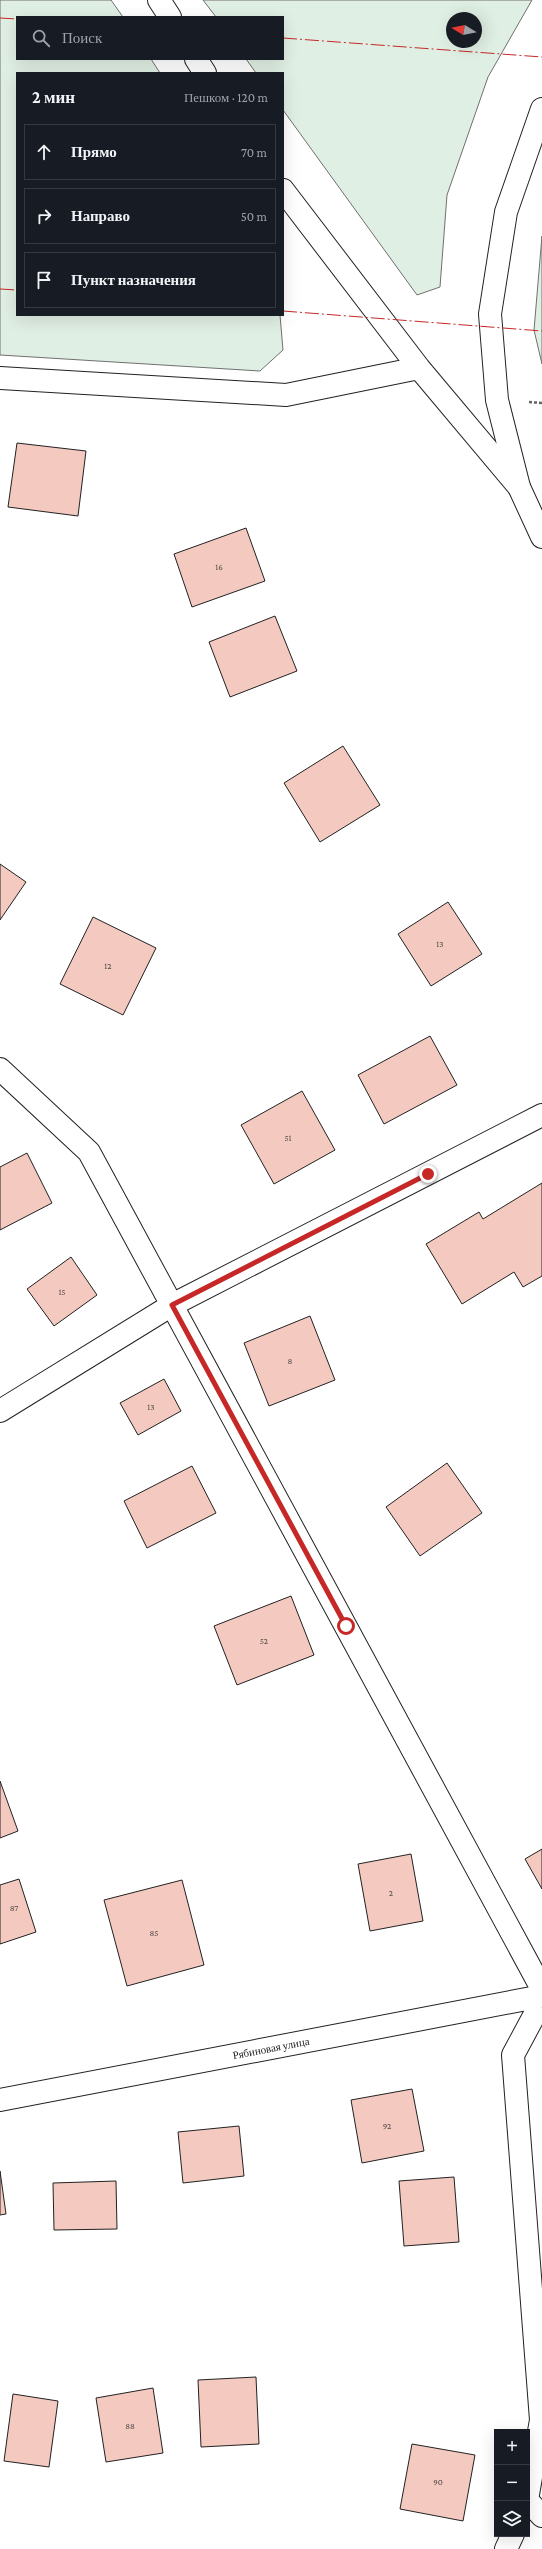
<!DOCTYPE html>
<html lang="ru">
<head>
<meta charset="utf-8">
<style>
	body { margin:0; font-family:"Crimson Pro",serif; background:#242831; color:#f1f3f6 }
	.controls { position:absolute; right:12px; bottom:12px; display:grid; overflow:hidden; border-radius:0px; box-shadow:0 4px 16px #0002 }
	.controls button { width:36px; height:36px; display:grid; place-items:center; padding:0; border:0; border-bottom:1px solid #363941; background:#171b24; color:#f1f3f6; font:20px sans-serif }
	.compass { position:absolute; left:446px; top:12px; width:36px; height:36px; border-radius:50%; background:#171b24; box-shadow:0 4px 16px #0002; rotate:280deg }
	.stop { position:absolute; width:12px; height:12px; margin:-9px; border:3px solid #c62828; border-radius:50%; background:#fff }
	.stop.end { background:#c62828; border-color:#fff; box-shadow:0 1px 4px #0008 }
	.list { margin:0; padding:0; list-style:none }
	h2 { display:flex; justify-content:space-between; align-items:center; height:52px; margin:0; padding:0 16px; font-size:17px }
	h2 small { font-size:13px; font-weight:400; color:#9ea1a6 }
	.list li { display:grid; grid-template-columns:26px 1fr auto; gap:12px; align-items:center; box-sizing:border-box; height:56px; margin:0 8px 8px; padding:0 8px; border:1px solid #363941; border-radius:0px }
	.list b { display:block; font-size:15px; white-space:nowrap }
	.list em { font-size:13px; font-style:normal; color:#9ea1a6 }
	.icon { flex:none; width:22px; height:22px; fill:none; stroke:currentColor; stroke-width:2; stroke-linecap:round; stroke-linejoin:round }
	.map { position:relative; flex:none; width:542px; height:2549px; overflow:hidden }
	.search { position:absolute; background:#171b24; box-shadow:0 4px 16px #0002; left:16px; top:16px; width:268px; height:44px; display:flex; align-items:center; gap:10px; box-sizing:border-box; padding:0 14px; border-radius:0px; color:#9ea1a6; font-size:15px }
	.panel { position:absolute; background:#171b24; box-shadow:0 4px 16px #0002; left:16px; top:72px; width:268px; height:244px; border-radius:0px }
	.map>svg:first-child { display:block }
</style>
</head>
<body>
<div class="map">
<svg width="542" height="2549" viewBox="0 0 542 2549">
	<rect width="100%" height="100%" fill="#fff"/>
	<path fill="#e0efe3" stroke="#6f6f6f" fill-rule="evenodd" d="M0 0H111L123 17H17V59H151L160 73H17V315H280L283 350 260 371 0 355Z
		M203 0H532L488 77 447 195 440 287 417 295 283 110V73H256L246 59H283V17H216ZM452 18H476V42H452Z
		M542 236V364L534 330Z"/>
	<path fill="#f3c9c0" stroke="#222" d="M17 443 86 451 78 516 8 507Z
		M246 528 265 581 192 607 174 554Z
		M275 616 297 671 230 697 209 642Z
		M343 746 380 805 320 842 284 783Z
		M0 864 26 882 0 920Z
		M448 902 482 954 431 986 398 934Z
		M93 917 156 948 123 1015 60 984Z
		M430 1036 457 1085 384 1124 358 1075Z
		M302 1091 335 1150 274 1184 241 1125Z
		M27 1153 52 1203 0 1230V1167Z
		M542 1183V1276L523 1287 514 1272 462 1304 426 1244 479 1212 483 1219Z
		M71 1257 97 1295 54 1326 27 1289Z
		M310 1316 335 1380 269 1406 244 1343Z
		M164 1379 181 1411 138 1435 120 1403Z
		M447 1463 482 1513 420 1556 386 1507Z
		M192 1466 216 1513 147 1548 124 1501Z
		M291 1596 314 1655 237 1685 214 1626Z
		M0 1781 18 1831 0 1838Z
		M542 1849V1889L525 1859Z
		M411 1854 423 1921 370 1931 358 1864Z
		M19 1879 36 1932 0 1944V1885Z
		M182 1880 204 1965 127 1986 104 1900Z
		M412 2089 424 2151 362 2163 351 2100Z
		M239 2126 244 2176 183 2183 178 2132Z
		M0 2171 6 2214 0 2215Z
		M454 2177 459 2242 404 2246 399 2181Z
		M116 2181 117 2229 54 2230 53 2183Z
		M256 2377 259 2444 201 2447 198 2380Z
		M153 2388 163 2453 106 2462 96 2398Z
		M13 2394 58 2401 49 2467 4 2461Z
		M412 2444 475 2455 463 2521 400 2509Z"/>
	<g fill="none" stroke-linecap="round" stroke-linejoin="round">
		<defs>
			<path id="minor" d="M159 0 170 17
				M196 59 205 73
				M283 190 419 368 519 487
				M0 378 286 395 419 368
				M0 1069 89 1152 542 1989
				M0 1411 172 1305 542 1115
				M542 2001 513 2055 541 2420 527 2500 542 2516
				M0 2100 542 1996
				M506 2549 513 2534"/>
			<path id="major" d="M542 109 506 212 490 314 497 400 519 487 542 537"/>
		</defs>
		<use href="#minor" stroke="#222" stroke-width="24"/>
		<use href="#major" stroke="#222" stroke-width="24"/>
		<path stroke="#646464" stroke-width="2.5" stroke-dasharray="3 2" stroke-linecap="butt" d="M529 402 542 403"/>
		<use href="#minor" stroke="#fff" stroke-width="22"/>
		<use href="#major" stroke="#fff" stroke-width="22"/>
		<path stroke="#c62828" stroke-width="1" stroke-dasharray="14 3 2 3" stroke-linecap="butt" d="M0 18 17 19
			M283 38 542 57
			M0 289 17 290
			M283 311 542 331"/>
	</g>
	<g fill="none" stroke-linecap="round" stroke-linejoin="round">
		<path stroke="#c62828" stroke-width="5" d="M346 1626 172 1305 428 1174"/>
	</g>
	<g text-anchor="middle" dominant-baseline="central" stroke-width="3" stroke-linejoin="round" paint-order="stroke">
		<g font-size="9" fill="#564c4a">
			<text x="219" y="567">16</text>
			<text x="440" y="944">13</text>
			<text x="108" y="966">12</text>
			<text x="288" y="1138">51</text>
			<text x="62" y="1292">15</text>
			<text x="290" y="1361">8</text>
			<text x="151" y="1407">13</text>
			<text x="264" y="1641">52</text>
			<text x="391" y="1893">2</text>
			<text x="14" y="1908">87</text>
			<text x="154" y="1933">85</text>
			<text x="387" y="2126">92</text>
			<text x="130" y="2426">88</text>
			<text x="438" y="2482">90</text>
		</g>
		<g font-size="11" fill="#222" stroke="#fff">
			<text transform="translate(271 2048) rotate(-11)">Рябиновая улица</text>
		</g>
	</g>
</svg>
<div class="controls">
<button>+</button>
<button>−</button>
<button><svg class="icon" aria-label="layers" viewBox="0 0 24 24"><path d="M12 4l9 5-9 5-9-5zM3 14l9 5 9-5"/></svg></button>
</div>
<svg class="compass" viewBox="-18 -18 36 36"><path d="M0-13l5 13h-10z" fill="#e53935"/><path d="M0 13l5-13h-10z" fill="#9ea1a6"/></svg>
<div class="stop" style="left:346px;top:1626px"></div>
<div class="stop end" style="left:428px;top:1174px"></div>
<div class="search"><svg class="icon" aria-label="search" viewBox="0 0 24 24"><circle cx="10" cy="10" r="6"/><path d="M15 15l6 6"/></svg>Поиск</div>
<section class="panel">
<h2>2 мин<small>Пешком · 120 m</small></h2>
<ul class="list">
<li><svg class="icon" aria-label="ahead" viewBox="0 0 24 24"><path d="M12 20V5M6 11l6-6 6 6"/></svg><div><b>Прямо</b></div><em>70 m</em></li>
<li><svg class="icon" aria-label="right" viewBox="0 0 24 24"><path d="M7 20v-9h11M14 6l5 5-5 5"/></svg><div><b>Направо</b></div><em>50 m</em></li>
<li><svg class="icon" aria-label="arrive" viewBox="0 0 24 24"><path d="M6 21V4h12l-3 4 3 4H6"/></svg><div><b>Пункт назначения</b></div></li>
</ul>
</section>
</div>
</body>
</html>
